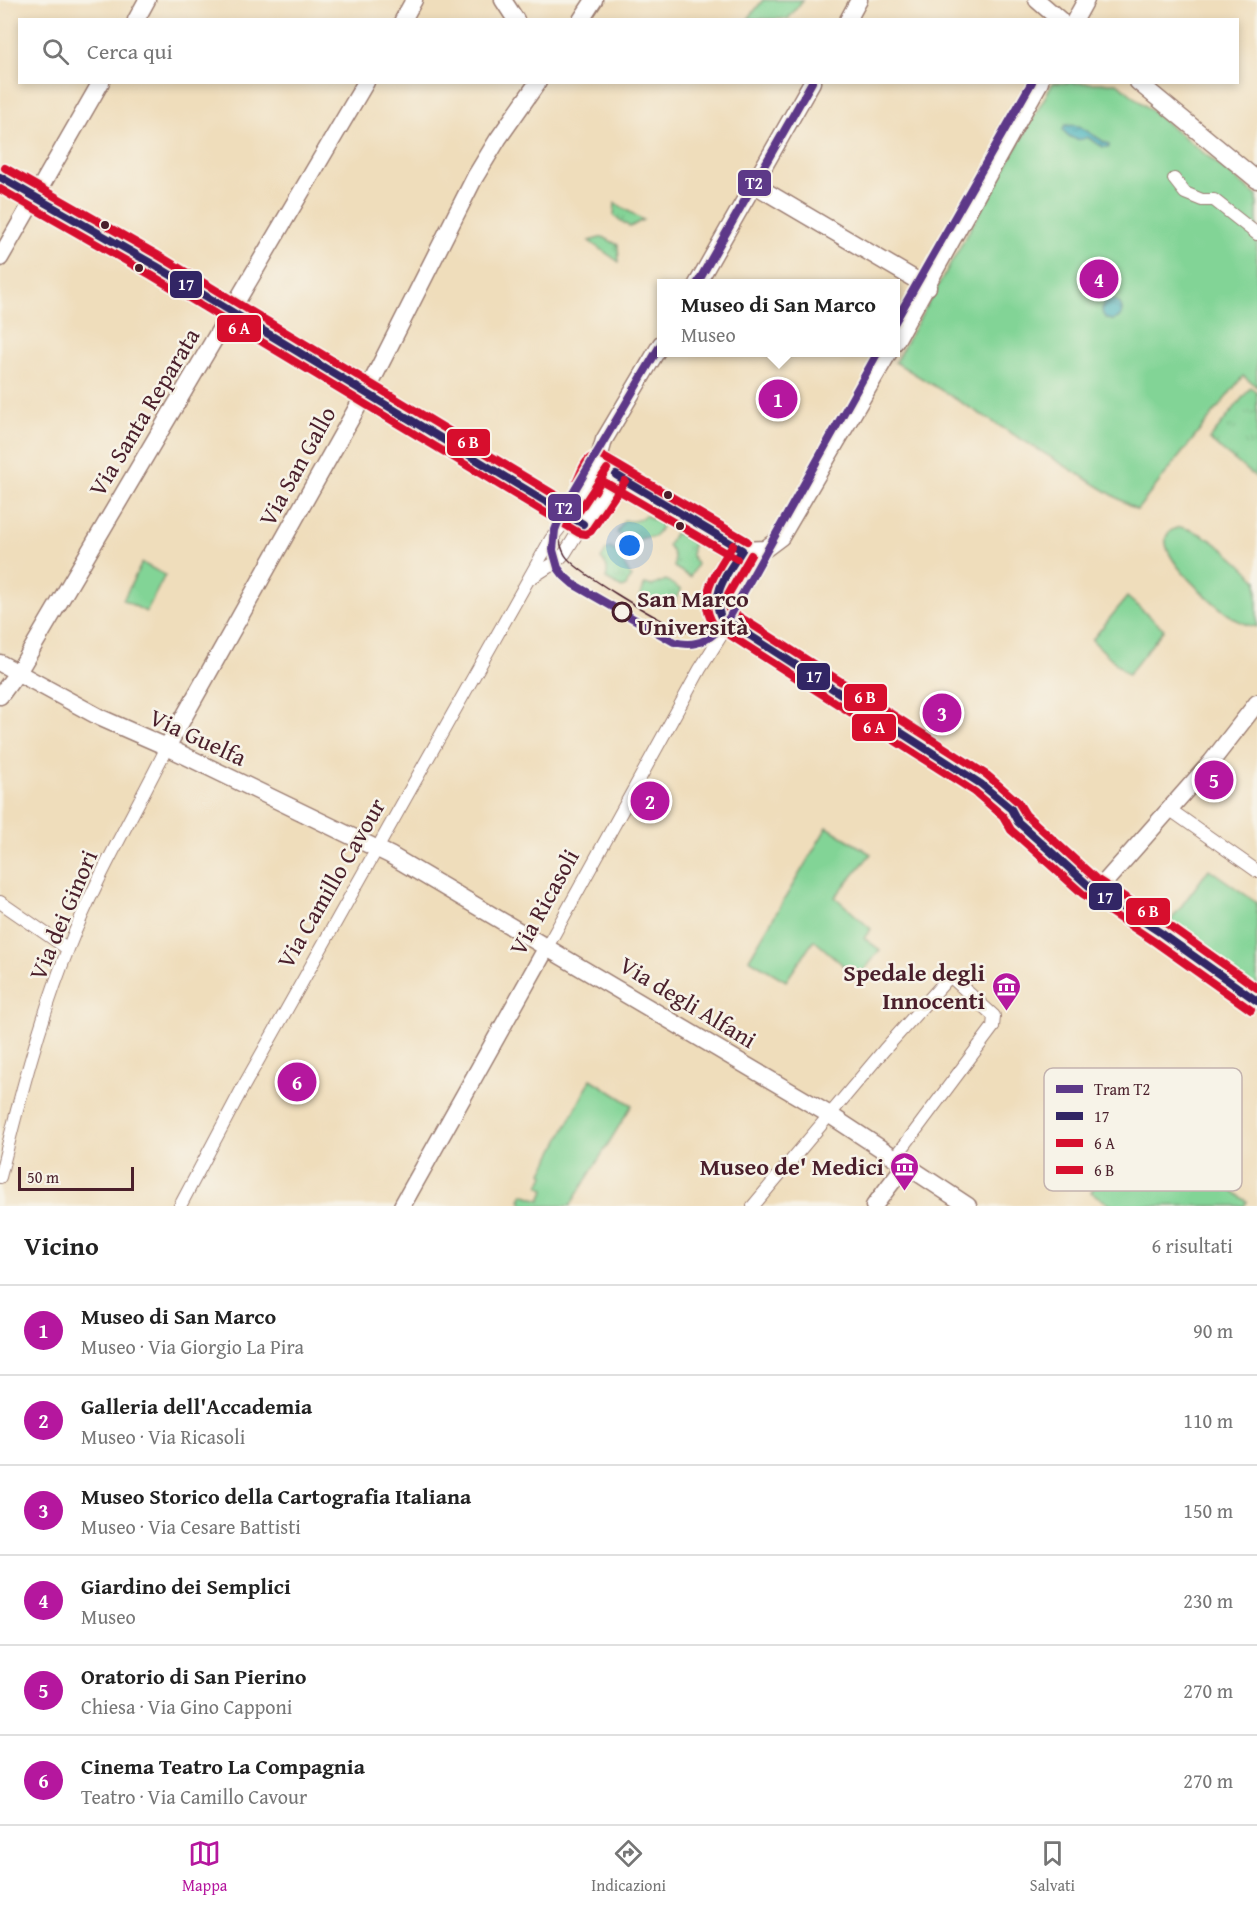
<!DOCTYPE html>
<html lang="it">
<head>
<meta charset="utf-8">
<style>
	body { margin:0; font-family:"Gentium Book Plus",serif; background:#f2f2f2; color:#222 }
	.scale { position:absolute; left:18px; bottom:15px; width:116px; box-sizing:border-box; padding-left:6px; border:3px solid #4a1f2b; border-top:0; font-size:16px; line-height:21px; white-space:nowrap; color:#4a1f2b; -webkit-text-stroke:4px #f7f3e8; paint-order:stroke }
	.you { position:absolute; left:630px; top:546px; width:21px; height:21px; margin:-15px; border:4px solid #fff; border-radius:50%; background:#1a73e8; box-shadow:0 0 0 9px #1a73e833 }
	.badge { display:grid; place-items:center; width:39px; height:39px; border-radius:50%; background:#b5179e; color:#fff; font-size:20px; font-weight:700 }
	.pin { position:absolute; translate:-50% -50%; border:3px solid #fff; box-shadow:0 2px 6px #0006 }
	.popup { position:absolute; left:657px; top:279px; width:243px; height:78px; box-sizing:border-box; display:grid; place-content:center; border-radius:0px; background:#fff; filter:drop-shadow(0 2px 4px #0005); font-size:20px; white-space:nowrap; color:#767676 }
	.popup b { font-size:22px; color:#222 }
	.popup::after { content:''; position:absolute; left:50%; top:100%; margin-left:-12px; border:12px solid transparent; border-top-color:#fff }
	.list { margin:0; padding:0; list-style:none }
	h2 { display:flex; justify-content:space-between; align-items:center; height:78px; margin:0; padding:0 24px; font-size:26px }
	h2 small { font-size:20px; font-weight:400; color:#767676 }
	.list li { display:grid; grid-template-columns:39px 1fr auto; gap:18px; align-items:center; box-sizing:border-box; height:90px; padding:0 24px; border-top:2px solid #e0e0e0 }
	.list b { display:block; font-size:22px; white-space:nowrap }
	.list p { margin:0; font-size:20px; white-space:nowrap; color:#767676 }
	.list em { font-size:20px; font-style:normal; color:#767676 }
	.icon { flex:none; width:33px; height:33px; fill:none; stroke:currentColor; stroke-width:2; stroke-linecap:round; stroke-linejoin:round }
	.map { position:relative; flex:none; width:1257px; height:1206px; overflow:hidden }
	.search { position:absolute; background:#fff; box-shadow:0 3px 9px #0003; left:18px; right:18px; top:18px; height:66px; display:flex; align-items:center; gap:15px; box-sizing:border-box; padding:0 21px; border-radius:0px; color:#767676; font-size:22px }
	.sheet { height:618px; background:#fff }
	nav { display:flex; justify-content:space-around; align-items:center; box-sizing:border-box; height:84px; border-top:2px solid #e0e0e0; background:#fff; font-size:16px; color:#767676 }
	nav a { display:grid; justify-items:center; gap:3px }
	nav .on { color:#b5179e }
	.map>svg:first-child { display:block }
</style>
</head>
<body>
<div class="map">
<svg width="1257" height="1206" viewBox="0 0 1257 1206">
	<defs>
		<pattern id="grass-tufts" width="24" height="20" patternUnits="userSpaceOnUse" patternTransform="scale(1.5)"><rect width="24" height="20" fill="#82d496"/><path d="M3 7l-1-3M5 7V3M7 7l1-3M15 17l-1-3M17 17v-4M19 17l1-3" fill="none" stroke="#72b681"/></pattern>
		<pattern id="water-waves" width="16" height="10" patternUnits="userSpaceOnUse" patternTransform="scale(1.5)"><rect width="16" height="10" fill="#43b2bc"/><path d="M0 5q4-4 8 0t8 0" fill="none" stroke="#3a9099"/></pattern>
	</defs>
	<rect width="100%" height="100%" fill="#f7f3e8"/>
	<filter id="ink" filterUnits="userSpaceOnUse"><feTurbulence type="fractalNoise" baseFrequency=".0167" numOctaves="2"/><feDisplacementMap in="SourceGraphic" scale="12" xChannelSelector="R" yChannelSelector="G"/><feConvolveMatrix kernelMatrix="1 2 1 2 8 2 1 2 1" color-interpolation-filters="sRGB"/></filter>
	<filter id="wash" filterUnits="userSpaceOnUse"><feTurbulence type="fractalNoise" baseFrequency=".008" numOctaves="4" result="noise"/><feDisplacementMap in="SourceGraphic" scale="24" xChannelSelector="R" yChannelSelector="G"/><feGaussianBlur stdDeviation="1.35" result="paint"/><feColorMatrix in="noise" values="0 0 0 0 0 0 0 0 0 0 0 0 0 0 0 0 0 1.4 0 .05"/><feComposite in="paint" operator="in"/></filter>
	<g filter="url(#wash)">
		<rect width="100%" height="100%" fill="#efddbb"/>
		<path fill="url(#grass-tufts)" stroke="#667a60" stroke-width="1.5" d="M615 203 643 220 630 227 614 216Z
			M603 237 618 245 619 262 589 241Z
			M1251 387 1257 392V478L1209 440Z
			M645 515 661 524V528L654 537C646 537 640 537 634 543L617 533 624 520C634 522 638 521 645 515Z
			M675 532 694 543C690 552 691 557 697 564L690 577 674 567C675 558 674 553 668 545Z
			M610 548 626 557 624 564 631 577 626 586 622 588 606 579C608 570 608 565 601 559L606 550Z
			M666 580 681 590 674 602H660L653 606 639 598 645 584 652 586Z"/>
		<path fill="#82d496" stroke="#667a60" stroke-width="1.5" d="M763 0H803L788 19H748Z
			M1053 83H1117L1257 196V387L1243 376 1137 510 895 362Z
			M1180 527C1209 532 1236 559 1257 580V627C1249 626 1242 623 1235 619 1220 610 1132 538 1180 527Z
			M142 563 165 575 146 612 123 600Z
			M1127 597 1164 629 1128 675 1092 640Z
			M827 827 871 854 835 897 871 929 864 938 880 950 858 978 814 940 786 981 749 959Z
			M1209 869 1257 903V992L1165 928Z
			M591 1079 632 1105 570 1206H521L522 1201 520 1200 523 1194 540 1200 545 1189 539 1186 544 1175 542 1173Z
			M1138 1123 1188 1159 1180 1172 1198 1184 1207 1171 1247 1202 1244 1206H1112L1091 1192 1097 1184 1095 1181Z"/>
		<path fill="url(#water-waves)" stroke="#466874" stroke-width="1.5" d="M1065 125 1079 126 1109 145V147H1103L1087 137C1078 143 1068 137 1063 130Z
			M1102 310a10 10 0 1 1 20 0a10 10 0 1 1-20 0Z"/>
	</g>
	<g filter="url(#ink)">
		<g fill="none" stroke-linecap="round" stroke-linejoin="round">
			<path stroke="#ceb79e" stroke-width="16" stroke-dasharray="16 8" stroke-linecap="butt" d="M1105 897 1161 933"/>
			<defs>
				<path id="pedestrian" d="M1174 179 1185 193 1202 200H1214L1257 234
					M531 578 556 562 565 553 583 524
					M1169 809 1257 871
					M0 902 68 949
					M547 947 700 669 729 623
					M0 1177C19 1101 39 1022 68 949 95 879 134 814 167 747
					M180 1206 242 1089 551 539 570 515
					M753 1206 884 1050 950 976 994 1016 993 1027 895 1158"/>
				<path id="minor" d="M503 0 516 20
					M1037 0 1060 20
					M136 20 147 0
					M403 20 414 0
					M581 20 594 0
					M848 20 859 0
					M1075 20 1086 0
					M1138 82 1257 180
					M0 177 156 266 583 524 616 475
					M753 184 928 287
					M0 258 101 82
					M697 284 812 82
					M895 342 1040 82
					M597 465 742 550 765 549 781 537 889 352
					M570 515 597 465 604 440 661 344
					M742 550C732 568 706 597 721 617L918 742 992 792 1011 809 1018 822 1054 855 1089 886 1105 897
					M0 663 101 718 167 747 390 855 830 1115 968 1206
					M0 696 20 669 366 82
					M167 747 372 381 475 177 498 139 538 82
					M1097 891 1212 761 1257 703
					M1161 933 1257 1001
					M402 1206 547 947
					M874 1206 905 1165"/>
			</defs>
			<use href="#pedestrian" stroke="#9c7e73" stroke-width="14"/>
			<use href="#minor" stroke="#9c7e73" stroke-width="19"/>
			<use href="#pedestrian" stroke="#fff" stroke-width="12"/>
			<use href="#minor" stroke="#fff" stroke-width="16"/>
			<path stroke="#4a1f2b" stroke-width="1.5" d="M562 511C558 526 557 541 565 555 575 572 657 619 677 628 684 631 692 633 700 632 714 632 721 624 731 615"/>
			<defs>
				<path id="bus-1" d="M0 177 156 266 583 524
					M616 475 742 550
					M742 550C730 570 709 593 721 617L981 784 1011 809 1018 822 1089 886 1161 933 1257 1001"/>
				<path id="bus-2" d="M0 189 151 275 579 533 586 534 591 531 625 481
					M595 491 601 480 737 559
					M733 545C718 569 695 597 714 625L975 792 1003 816 1011 830 1083 894 1155 942 1251 1010"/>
				<path id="bus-3" d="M5 168 161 257 580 510 607 469
					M577 481C582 470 586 454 600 455L747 541
					M751 555 728 595 727 601 729 610 987 775 1018 802 1026 815 1095 878 1167 924 1257 988"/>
			</defs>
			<use href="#bus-1" stroke="#f7f3e8" stroke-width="12"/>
			<use href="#bus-2" stroke="#f7f3e8" stroke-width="12"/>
			<use href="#bus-3" stroke="#f7f3e8" stroke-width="12"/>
			<use href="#bus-1" stroke="#322665" stroke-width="8"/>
			<use href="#bus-2" stroke="#d70e2d" stroke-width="8"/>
			<use href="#bus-3" stroke="#d70e2d" stroke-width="8"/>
			<defs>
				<path id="tram-1" d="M697 284 812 82
					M895 322 1032 82
					M661 344 563 510 555 530 553 550 558 568 564 576 573 584 674 642C699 649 714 637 729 618L878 352"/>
			</defs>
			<use href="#tram-1" stroke="#f7f3e8" stroke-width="12"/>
			<use href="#tram-1" stroke="#5d3988" stroke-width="8"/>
		</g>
	</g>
	<defs>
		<symbol id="museum-pin" viewBox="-11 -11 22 30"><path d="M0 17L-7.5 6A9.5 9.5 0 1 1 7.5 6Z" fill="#b5179e" stroke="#f7f3e8"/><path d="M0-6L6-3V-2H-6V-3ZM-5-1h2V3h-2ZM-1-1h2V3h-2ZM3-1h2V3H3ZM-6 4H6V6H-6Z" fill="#fff"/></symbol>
	</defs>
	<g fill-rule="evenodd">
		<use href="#museum-pin" x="990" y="970" width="33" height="45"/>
		<use href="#museum-pin" x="888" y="1150" width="33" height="45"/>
	</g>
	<g fill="#4a1f2b" stroke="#f7f3e8" stroke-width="2">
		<circle cx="105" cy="225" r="5"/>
		<circle cx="139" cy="268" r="5"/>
		<circle cx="668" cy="495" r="5"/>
		<circle cx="680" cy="526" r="5"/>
	</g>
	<circle fill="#f7f3e8" stroke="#4a1f2b" stroke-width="3" cx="622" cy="612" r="9"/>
	<g text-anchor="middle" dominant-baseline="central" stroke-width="5" stroke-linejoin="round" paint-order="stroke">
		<g font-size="24" fill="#4a1f2b" stroke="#f7f3e8">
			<text transform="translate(144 412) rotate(-59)">Via Santa Reparata</text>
			<text transform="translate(297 466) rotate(-61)">Via San Gallo</text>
			<text transform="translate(198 737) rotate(25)">Via Guelfa</text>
			<text transform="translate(331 883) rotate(-60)">Via Camillo Cavour</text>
			<text transform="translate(544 902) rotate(-61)">Via Ricasoli</text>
			<text transform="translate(63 915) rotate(-67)">Via dei Ginori</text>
			<text transform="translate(688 1002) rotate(31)">Via degli Alfani</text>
		</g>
		<g font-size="24" font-weight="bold" fill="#4a1f2b" stroke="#f7f3e8" text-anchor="start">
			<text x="637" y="598">San Marco<tspan x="637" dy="28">Università</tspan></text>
		</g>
		<g font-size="24" font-weight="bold" fill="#4a1f2b" stroke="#f7f3e8" text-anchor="end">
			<text x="985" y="972">Spedale degli<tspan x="985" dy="28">Innocenti</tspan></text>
			<text x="884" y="1166">Museo de' Medici</text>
		</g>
	</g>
	<rect x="1044" y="1068" width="198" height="123" rx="9" fill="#f7f3e8" stroke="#c3b3af" stroke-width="1.5"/>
	<rect x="1056" y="1085" width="27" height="8" fill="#5d3988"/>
	<rect x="1056" y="1112" width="27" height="8" fill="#322665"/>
	<rect x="1056" y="1139" width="27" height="8" fill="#d70e2d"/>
	<rect x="1056" y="1166" width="27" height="8" fill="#d70e2d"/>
	<g font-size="16" fill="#4a1f2b">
		<text x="1094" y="1095">Tram T2</text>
		<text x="1094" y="1122">17</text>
		<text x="1094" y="1149">6 A</text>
		<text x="1094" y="1176">6 B</text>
	</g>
	<g stroke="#f7f3e8" stroke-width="2">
		<rect x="737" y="169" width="35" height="28" rx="6" fill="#5d3988"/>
		<rect x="169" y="270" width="34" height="29" rx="6" fill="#322665"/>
		<rect x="216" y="314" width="46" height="29" rx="6" fill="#d70e2d"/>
		<rect x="446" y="428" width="45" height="29" rx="6" fill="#d70e2d"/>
		<rect x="547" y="493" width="35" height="29" rx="6" fill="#5d3988"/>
		<rect x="796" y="662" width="35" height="29" rx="6" fill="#322665"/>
		<rect x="843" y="683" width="45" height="29" rx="6" fill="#d70e2d"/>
		<rect x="851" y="713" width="46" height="29" rx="6" fill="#d70e2d"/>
		<rect x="1088" y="882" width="35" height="29" rx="6" fill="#322665"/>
		<rect x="1125" y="897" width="46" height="29" rx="6" fill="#d70e2d"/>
	</g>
	<g font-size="16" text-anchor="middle" font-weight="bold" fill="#fff">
		<text x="754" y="189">T2</text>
		<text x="186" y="290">17</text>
		<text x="239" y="334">6 A</text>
		<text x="468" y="448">6 B</text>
		<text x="564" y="514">T2</text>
		<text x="814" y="682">17</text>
		<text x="865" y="703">6 B</text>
		<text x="874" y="733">6 A</text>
		<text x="1105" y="903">17</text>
		<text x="1148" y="917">6 B</text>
	</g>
</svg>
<div class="scale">50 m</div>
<div class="you"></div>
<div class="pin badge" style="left:778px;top:399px">1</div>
<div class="popup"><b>Museo di San Marco</b>Museo</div>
<div class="pin badge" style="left:650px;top:801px">2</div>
<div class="pin badge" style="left:942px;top:713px">3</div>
<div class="pin badge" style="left:1099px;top:279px">4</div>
<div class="pin badge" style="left:1214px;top:780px">5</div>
<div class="pin badge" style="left:297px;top:1082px">6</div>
<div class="search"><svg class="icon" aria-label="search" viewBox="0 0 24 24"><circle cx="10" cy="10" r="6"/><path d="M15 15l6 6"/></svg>Cerca qui</div>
</div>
<section class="sheet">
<h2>Vicino<small>6 risultati</small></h2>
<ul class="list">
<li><span class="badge">1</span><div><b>Museo di San Marco</b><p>Museo · Via Giorgio La Pira</p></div><em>90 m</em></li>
<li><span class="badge">2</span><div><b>Galleria dell'Accademia</b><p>Museo · Via Ricasoli</p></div><em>110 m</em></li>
<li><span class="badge">3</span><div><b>Museo Storico della Cartografia Italiana</b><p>Museo · Via Cesare Battisti</p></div><em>150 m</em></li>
<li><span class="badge">4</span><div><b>Giardino dei Semplici</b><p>Museo</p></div><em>230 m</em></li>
<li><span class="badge">5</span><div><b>Oratorio di San Pierino</b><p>Chiesa · Via Gino Capponi</p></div><em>270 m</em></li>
<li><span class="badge">6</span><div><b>Cinema Teatro La Compagnia</b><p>Teatro · Via Camillo Cavour</p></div><em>270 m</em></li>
</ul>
</section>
<nav>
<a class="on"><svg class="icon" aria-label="map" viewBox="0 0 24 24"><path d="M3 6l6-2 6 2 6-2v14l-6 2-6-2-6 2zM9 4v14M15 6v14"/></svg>Mappa</a>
<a><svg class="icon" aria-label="directions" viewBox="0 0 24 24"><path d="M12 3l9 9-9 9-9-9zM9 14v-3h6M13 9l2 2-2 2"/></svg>Indicazioni</a>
<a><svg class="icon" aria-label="saved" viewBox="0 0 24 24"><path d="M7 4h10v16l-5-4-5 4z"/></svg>Salvati</a>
</nav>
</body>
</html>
